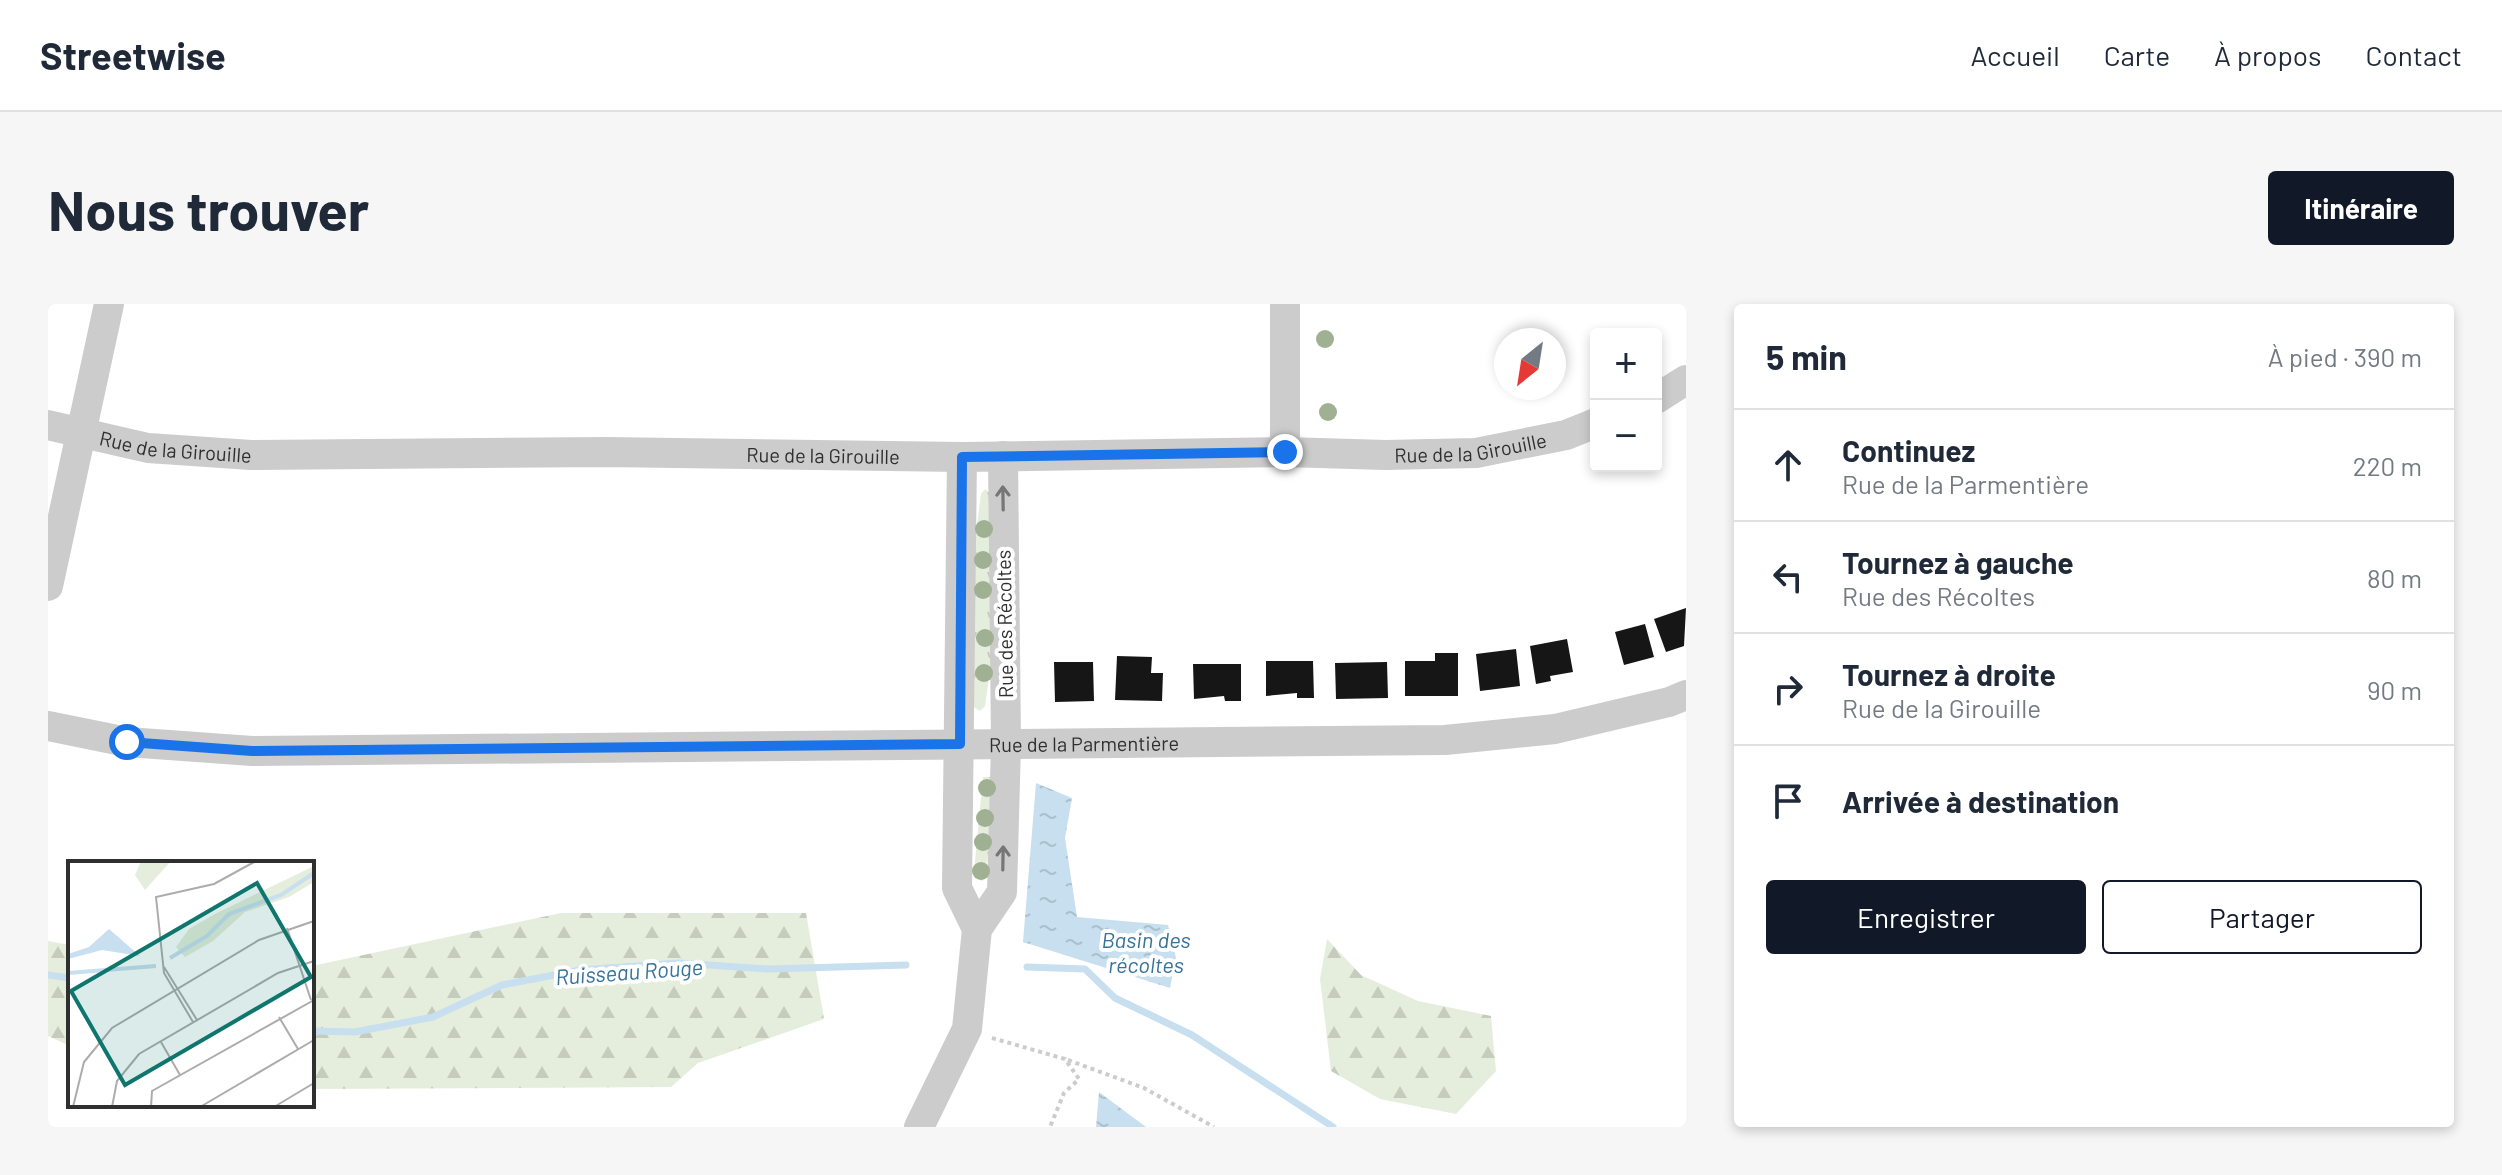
<!DOCTYPE html>
<html lang="fr">
<head>
<meta charset="utf-8">
<style>
	body { margin:0; font-family:Barlow,sans-serif; background:#f6f6f7; color:#1f2937 }
	.controls { position:absolute; right:24px; top:24px; display:grid; overflow:hidden; border-radius:8px; box-shadow:0 4px 12px #0003 }
	.controls button { width:72px; height:72px; display:grid; place-items:center; padding:0; border:0; border-bottom:2px solid #e0e1e3; background:#fff; color:#1f2937; font:40px sans-serif }
	.compass { position:absolute; left:1446px; top:24px; width:72px; height:72px; border-radius:50%; background:#fff; box-shadow:0 4px 12px #0003; rotate:210deg }
	.stop { position:absolute; width:24px; height:24px; margin:-18px; border:6px solid #1a73e8; border-radius:50%; background:#fff }
	.stop.end { background:#1a73e8; border-color:#fff; box-shadow:0 2px 8px #0008 }
	.list { margin:0; padding:0; list-style:none }
	h2 { display:flex; justify-content:space-between; align-items:center; height:104px; margin:0; padding:0 32px; font-size:34px }
	h2 small { font-size:26px; font-weight:400; color:#747a83 }
	.list li { display:grid; grid-template-columns:52px 1fr auto; gap:24px; align-items:center; box-sizing:border-box; height:112px; padding:0 32px; border-top:2px solid #e0e1e3 }
	.list b { display:block; font-size:30px; white-space:nowrap }
	.list p { margin:0; font-size:26px; white-space:nowrap; color:#747a83 }
	.list em { font-size:26px; font-style:normal; color:#747a83 }
	.actions { display:flex; gap:16px; padding:24px 32px }
	.actions a { flex:1; padding:18px 0; border:2px solid #111827; border-radius:8px; text-align:center; font-size:28px; color:#111827 }
	.actions .main { background:#111827; color:#fff }
	.icon { flex:none; width:44px; height:44px; fill:none; stroke:currentColor; stroke-width:2; stroke-linecap:round; stroke-linejoin:round }
	.map { position:relative; flex:none; width:1638px; height:823px; overflow:hidden; border-radius:8px }
	header { display:flex; align-items:center; gap:48px; box-sizing:border-box; height:112px; padding:0 40px; background:#fff; border-bottom:2px solid #e0e1e3 }
	header strong { font-size:38px }
	nav { display:flex; gap:44px; margin-inline-start:auto; font-size:28px }
	.intro { display:flex; align-items:center; justify-content:space-between; box-sizing:border-box; height:192px; padding:0 48px }
	h1 { margin:0; font-size:56px }
	.button { padding:20px 36px; border-radius:8px; background:#111827; color:#fff; font-size:28px; font-weight:700 }
	main { display:flex; gap:48px; padding:0 48px }
	aside { flex:1; background:#fff; border-radius:8px; box-shadow:0 4px 12px #0003 }
	.map>svg:first-child { display:block }
</style>
</head>
<body>
<header>
<strong>Streetwise</strong>
<nav><a>Accueil</a><a>Carte</a><a>À propos</a><a>Contact</a></nav>
</header>
<div class="intro"><h1>Nous trouver</h1><a class="button">Itinéraire</a></div>
<main>
<div class="map">
<svg width="1638" height="823" viewBox="0 0 1638 823">
	<defs>
		<pattern id="grass-tufts" width="24" height="20" patternUnits="userSpaceOnUse" patternTransform="scale(2)"><rect width="24" height="20" fill="#e5eedc"/><path d="M3 7l-1-3M5 7V3M7 7l1-3M15 17l-1-3M17 17v-4M19 17l1-3" fill="none" stroke="#c5ccbd"/></pattern>
		<pattern id="forest-firs" width="22" height="20" patternUnits="userSpaceOnUse" patternTransform="scale(2)"><rect width="22" height="20" fill="#e5eedc"/><path d="M5 1l3.5 6h-7zM16 11l3.5 6h-7z" fill="#c5ccbd"/></pattern>
		<pattern id="water-ripples" width="26" height="14" patternUnits="userSpaceOnUse" patternTransform="scale(2)"><rect width="26" height="14" fill="#c7dfef"/><path d="M2 4q2-2 4 0t4 0M15 11q2-2 4 0t4 0" fill="none" stroke="#abc0cd"/></pattern>
	</defs>
	<rect width="100%" height="100%" fill="#fff"/>
	<path fill="url(#grass-tufts)" d="M937 185 942 189 944 353 937 402 932 407 926 403V243L933 190Z
		M935 473H942L943 475 944 520 937 574 934 577 927 573 926 567Z"/>
	<path fill="url(#forest-firs)" d="M513 609H758L776 715 650 759 623 783 264 785V662Z
		M1279 635 1313 671 1370 697 1443 712 1448 767 1408 810 1332 795 1283 767 1272 675Z
		M0 637 22 641V742L0 732Z"/>
	<path fill="url(#water-ripples)" d="M988 479 1024 494 1017 534 1029 613 1120 621 1128 654 1122 684 975 638Z
		M1051 788 1098 823H1048Z"/>
	<g fill="none" stroke-linecap="round" stroke-linejoin="round">
		<path stroke="#c7dfef" stroke-width="7" d="M979 663 1037 665 1067 694 1144 731 1285 823
			M0 671 22 674
			M264 727 307 728 385 713 454 681 532 666 631 659 720 665 858 661"/>
	</g>
	<path fill="#161616" d="M1638 304 1636 342 1618 348 1606 315Z
		M1597 320 1606 353 1576 361 1567 328Z
		M1519 335 1525 368 1502 372 1503 377 1488 380 1482 342Z
		M1468 345 1472 382 1432 387 1428 350Z
		M1387 349H1410V392H1357V357H1387Z
		M1069 352 1104 353 1103 369H1115L1114 397 1067 396Z
		M1218 357H1265L1266 394H1249V389L1218 392Z
		M1006 358H1045L1046 397 1007 398Z
		M1339 358 1340 394 1288 395 1287 359Z
		M1145 360H1193V397H1177L1176 392 1146 395Z"/>
	<g fill="none" stroke-linecap="round" stroke-linejoin="round">
		<path stroke="#ccc" stroke-width="4" stroke-dasharray="4 4" stroke-linecap="butt" d="M944 734 1017 755 1031 775 1016 789 1002 823
			M1020 756 1096 784 1166 823"/>
		<g stroke="#ccc" stroke-width="30">
			<path d="M1608 95 1638 76"/>
			<path id="s1" d="M0 121 100 144 203 151 558 148 914 153 1237 148 1338 151 1428 149 1518 131 1548 119"/>
			<path d="M1237 148V0"/>
			<path d="M914 153 909 584 929 625"/>
			<path d="M0 282 61 0"/>
			<path id="s2" d="M0 422 79 438 204 447 1397 436 1507 425 1621 398 1638 391"/>
			<path d="M871 823 919 725 929 625 954 588 958 440 955 152"/>
		</g>
	</g>
	<g fill="#a0b092">
		<circle cx="1277" cy="35" r="9"/>
		<circle cx="1280" cy="108" r="9"/>
		<circle cx="936" cy="225" r="9"/>
		<circle cx="935" cy="256" r="9"/>
		<circle cx="935" cy="286" r="9"/>
		<circle cx="937" cy="334" r="9"/>
		<circle cx="936" cy="369" r="9"/>
		<circle cx="939" cy="484" r="9"/>
		<circle cx="937" cy="514" r="9"/>
		<circle cx="935" cy="538" r="9"/>
		<circle cx="933" cy="567" r="9"/>
	</g>
	<defs><path id="oneway-shaft" d="M-6 0H5M1.5-3L5.5 0L1.5 3" fill="none" stroke-width="1.6" stroke-linecap="round" stroke-linejoin="round" transform="scale(2)"/></defs>
	<g stroke="#767676">
		<use href="#oneway-shaft" transform="translate(955 194) rotate(-91)"/>
		<use href="#oneway-shaft" transform="translate(955 554) rotate(-89)"/>
	</g>
	<g fill="none" stroke-linecap="round" stroke-linejoin="round">
		<path stroke="#1a73e8" stroke-width="10" d="M79 438 204 447 912 440 914 153 1237 148"/>
	</g>
	<g text-anchor="middle" dominant-baseline="central" stroke-width="8" stroke-linejoin="round" paint-order="stroke">
		<g font-size="20" fill="#2f2f2f" stroke="#fff">
			<text stroke="none"><textPath href="#s1" startOffset="130">Rue de la Girouille</textPath></text>
			<text stroke="none"><textPath href="#s1" startOffset="1426">Rue de la Girouille</textPath></text>
			<text stroke="none"><textPath href="#s1" startOffset="778">Rue de la Girouille</textPath></text>
			<text transform="translate(956 320) rotate(-91)">Rue des Récoltes</text>
			<text stroke="none"><textPath href="#s2" startOffset="1038">Rue de la Parmentière</textPath></text>
		</g>
		<g font-size="22" font-style="italic" fill="#367299" stroke="#fff">
			<text x="1098" y="635">Basin des<tspan x="1098" dy="25">récoltes</tspan></text>
			<text transform="translate(581 667) rotate(-4)">Ruisseau Rouge</text>
		</g>
	</g>
	<g transform="translate(20 557)">
		<rect width="246" height="246" fill="#fff"/>
		<path d="M73 0H103L77 29 67 14ZM246 5V21L221 36 177 51 145 80 117 96 108 86 121 68 147 53Z" fill="#e5eedc"/>
		<path d="M41 68 72 95 34 89 0 98V93L21 86Z" fill="#c7dfef"/>
		<path fill="none" stroke="#c7dfef" stroke-width="4" d="M102 97 139 75 161 53 213 34 246 12M0 112 88 105"/>
		<path fill="none" stroke="#acacac" stroke-width="2" d="M219 67 243 139M96 106 129 159M211 156 230 188M125 161 96 112 88 36 146 23 188 0M93 181 112 214M5 246 16 201 44 167 191 79 246 60M44 246 49 220 71 193 210 112 246 100M83 246 84 230 246 139M132 246 246 179M206 246 246 222"/>
		<path fill="#0f766e" fill-opacity="0.15" stroke="#0f766e" stroke-width="4" d="M189 22 243 116 57 224 3 130Z"/>
		<rect width="246" height="246" fill="none" stroke="#2f2f2f" stroke-width="4"/>
	</g>
</svg>
<div class="controls">
<button>+</button>
<button>−</button>
</div>
<svg class="compass" viewBox="-18 -18 36 36"><path d="M0-13l5 13h-10z" fill="#e53935"/><path d="M0 13l5-13h-10z" fill="#747a83"/></svg>
<div class="stop" style="left:79px;top:438px"></div>
<div class="stop end" style="left:1237px;top:148px"></div>
</div>
<aside>
<h2>5 min<small>À pied · 390 m</small></h2>
<ul class="list">
<li><svg class="icon" aria-label="ahead" viewBox="0 0 24 24"><path d="M12 20V5M6 11l6-6 6 6"/></svg><div><b>Continuez</b><p>Rue de la Parmentière</p></div><em>220 m</em></li>
<li><svg class="icon" aria-label="left" viewBox="0 0 24 24"><path d="M17 20v-9H6M10 6l-5 5 5 5"/></svg><div><b>Tournez à gauche</b><p>Rue des Récoltes</p></div><em>80 m</em></li>
<li><svg class="icon" aria-label="right" viewBox="0 0 24 24"><path d="M7 20v-9h11M14 6l5 5-5 5"/></svg><div><b>Tournez à droite</b><p>Rue de la Girouille</p></div><em>90 m</em></li>
<li><svg class="icon" aria-label="arrive" viewBox="0 0 24 24"><path d="M6 21V4h12l-3 4 3 4H6"/></svg><div><b>Arrivée à destination</b></div></li>
</ul>
<div class="actions"><a class="main">Enregistrer</a><a>Partager</a></div>
</aside>
</main>
</body>
</html>
